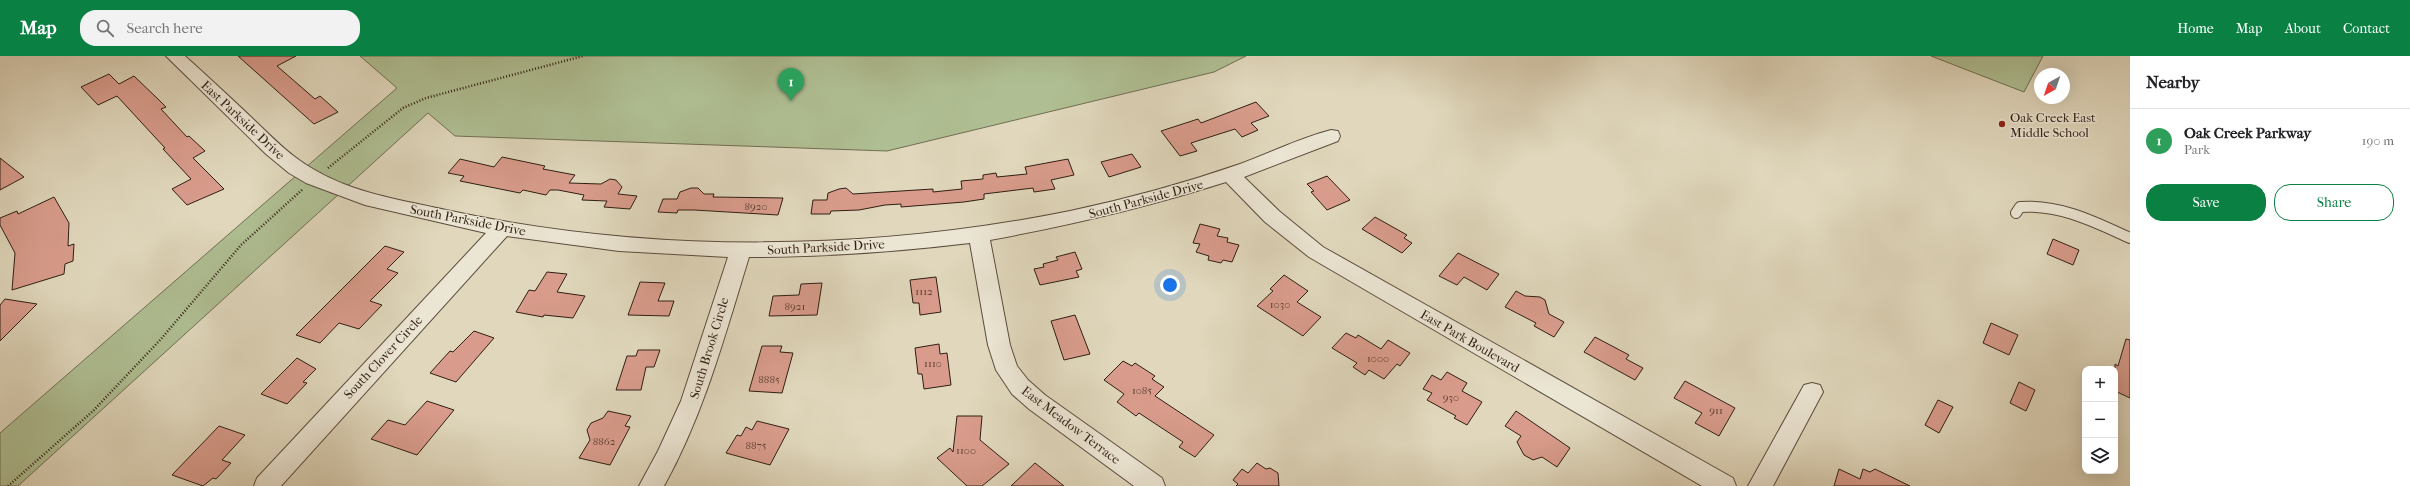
<!DOCTYPE html>
<html lang="en">
<head>
<meta charset="utf-8">
<style>
	body { margin:0; font-family:"IM FELL French Canon",serif; background:#f2f2f2; color:#202124 }
	.controls { position:absolute; right:12px; bottom:12px; display:grid; overflow:hidden; border-radius:8px; box-shadow:0 4px 16px #0002 }
	.controls button { width:36px; height:36px; display:grid; place-items:center; padding:0; border:0; border-bottom:1px solid #e0e0e0; background:#fff; color:#202124; font:20px sans-serif }
	.compass { position:absolute; left:2034px; top:12px; width:36px; height:36px; border-radius:50%; background:#fff; box-shadow:0 4px 16px #0002; rotate:220deg }
	.you { position:absolute; left:1170px; top:229px; width:14px; height:14px; margin:-10px; border:3px solid #fff; border-radius:50%; background:#1a73e8; box-shadow:0 0 0 6px #1a73e833 }
	.badge { display:grid; place-items:center; width:26px; height:26px; border-radius:50%; background:#0b8043; color:#fff; font-size:13px; font-weight:700 }
	.pin { position:absolute; translate:-50% -33px; filter:drop-shadow(0 1px 2px #0008) }
	.pin::after { content:''; position:absolute; top:21px; width:14px; height:12px; background:inherit; clip-path:polygon(0 0,100% 0,50% 100%) }
	.list { margin:0; padding:0; list-style:none }
	h2 { display:flex; justify-content:space-between; align-items:center; height:52px; margin:0; padding:0 16px; font-size:17px }
	h2 small { font-size:13px; font-weight:400; color:#757577 }
	.list li { display:grid; grid-template-columns:26px 1fr auto; gap:12px; align-items:center; box-sizing:border-box; height:64px; padding:0 16px; border-top:1px solid #e0e0e0 }
	.list b { display:block; font-size:15px; white-space:nowrap }
	.list p { margin:0; font-size:13px; white-space:nowrap; color:#757577 }
	.list em { font-size:13px; font-style:normal; color:#757577 }
	.actions { display:flex; gap:8px; padding:12px 16px }
	.actions a { flex:1; padding:9px 0; border:1px solid #0b8043; border-radius:16px; text-align:center; font-size:14px; color:#0b8043 }
	.actions .main { background:#0b8043; color:#fff }
	.icon { flex:none; width:22px; height:22px; fill:none; stroke:currentColor; stroke-width:2; stroke-linecap:round; stroke-linejoin:round }
	.map { position:relative; flex:none; width:2130px; height:430px; overflow:hidden }
	header { display:flex; align-items:center; gap:24px; box-sizing:border-box; height:56px; padding:0 20px; background:#0b8043; color:#fff }
	header strong { font-size:19px }
	nav { display:flex; gap:22px; margin-inline-start:auto; font-size:14px }
	.search { width:280px; height:36px; background:#f2f2f2; display:flex; align-items:center; gap:10px; box-sizing:border-box; padding:0 14px; border-radius:16px; color:#757577; font-size:15px }
	main { display:flex }
	aside { flex:1; background:#fff }
	.map>svg:first-child { display:block }
</style>
</head>
<body>
<header>
<strong>Map</strong>
<div class="search"><svg class="icon" aria-label="search" viewBox="0 0 24 24"><circle cx="10" cy="10" r="6"/><path d="M15 15l6 6"/></svg>Search here</div>
<nav><a>Home</a><a>Map</a><a>About</a><a>Contact</a></nav>
</header>
<main>
<div class="map">
<svg width="2130" height="430" viewBox="0 0 2130 430">
	<rect width="100%" height="100%" fill="#e0d7bc"/>
	<filter id="stains"><feTurbulence type="fractalNoise" baseFrequency=".005" numOctaves="4"/><feColorMatrix values="0 0 0 0 .2 0 0 0 0 .09 0 0 0 0 .02 0 0 0 .5 -.17"/></filter>
	<radialGradient id="worn" r=".72"><stop offset=".6" stop-color="#630" stop-opacity="0"/><stop offset="1" stop-color="#630" stop-opacity=".3"/></radialGradient>
	<path fill="#afbf93" stroke="#706e53" d="M360 0H1246L1214 16 887 95 455 80 428 57 18 430H0V377L397 32Z
		M1931 0H2043L2024 36Z"/>
	<path fill="#d99c8c" stroke="#301e13" d="M238 0H296L277 10 315 43 320 40 338 56 314 68Z
		M109 18 119 28 134 20 159 44 166 51 161 53 187 81 189 80 205 95 193 102 224 133 187 149 172 133 191 123 163 93 165 92 117 40 98 49 81 31Z
		M1256 46 1269 60 1251 67 1258 74 1242 81 1235 73 1191 87 1197 95 1180 100 1161 75 1198 63 1201 67Z
		M1132 98 1141 111 1109 121 1101 106Z
		M502 101 545 110 543 113 575 119 569 127 601 128 610 123 616 124 622 131 618 138 637 140 630 153 604 151 607 145 582 144 584 139 558 134H550L546 139 523 134 520 137 460 125 464 120 448 117 460 103 494 111Z
		M0 102 24 121 0 134Z
		M1068 103 1074 119 1051 124 1055 133 1034 136 1033 132 984 138V143L964 146 901 151V148L885 149 859 154 831 155 830 158H811L813 144H827L828 137 839 133 846 132 853 138 933 133V136L962 133 961 125 983 123V119L996 117 997 121 1027 118 1025 111Z
		M1327 120 1350 144 1327 154 1311 136 1314 135 1307 128Z
		M691 132H698L704 138H714L713 141 783 142 778 159 694 154H678L677 157 658 156 663 143H677L680 136Z
		M54 141 69 167 68 190 74 188 73 205 65 208 64 218 12 234 15 197 0 169V162L17 155 18 158Z
		M1375 161 1407 179 1404 182 1412 187 1402 197 1362 173Z
		M1200 168 1220 173 1217 180 1228 182 1227 186 1239 189 1232 206 1223 204 1221 207 1208 204 1209 200 1196 196 1200 188 1193 187Z
		M2053 183 2079 194 2073 209 2047 198Z
		M385 190 404 196 387 213 398 217 370 245 382 249 359 273 339 267 320 287 296 279Z
		M1075 196 1082 213 1076 215 1079 221 1040 229 1034 213 1044 211 1043 208 1058 204 1056 201Z
		M1458 197 1499 218 1487 234 1464 221 1457 229 1439 220Z
		M547 216 567 218 557 236 585 240 573 262 544 259 543 261 516 256 529 234 535 235Z
		M1284 219 1308 235 1297 246 1321 261 1303 280 1257 250 1273 235 1270 233Z
		M936 221 941 256 920 259 919 247H913L910 224Z
		M640 226 665 227 658 245H674L669 260 628 259Z
		M822 227 817 259 769 260 773 240 799 239 801 228Z
		M1516 235 1525 240 1540 241 1545 244 1549 258 1564 266 1554 281 1534 270 1536 267 1505 251Z
		M5 243 37 248 0 285V249Z
		M1075 259 1090 298 1064 304 1051 265Z
		M1991 267 2018 279 2009 299 1983 287Z
		M474 275 494 282 456 326 430 317 450 295 453 296Z
		M1346 277 1356 282 1358 279 1381 293 1388 284 1410 297 1400 310 1397 308 1384 323 1369 314 1365 319 1353 311 1357 307 1332 292Z
		M1595 281 1629 299 1626 303 1643 312 1635 324 1584 296Z
		M2126 283 2130 284V342L2115 335V308L2118 310Z
		M939 288 940 298 947 297 951 329 924 333 922 318H918L915 292Z
		M762 290H782L780 296 793 297 782 337 749 335Z
		M638 294H660L654 311H646L641 334H616L627 300H636Z
		M297 302 316 313 303 326 307 327 287 348 261 338Z
		M1123 305 1132 310 1135 307 1155 320 1152 323 1164 331 1155 340 1214 379 1195 401 1179 391 1183 386 1139 357 1136 360 1117 346 1124 338 1104 324Z
		M1447 316 1467 327 1462 335 1482 346 1467 369 1454 362 1456 360 1427 344 1432 337 1423 333 1432 319 1441 324Z
		M1685 325 1735 352 1719 380 1695 367 1702 357 1674 342Z
		M2019 326 2035 334 2026 355 2010 347Z
		M1938 344 1953 351 1939 377 1925 369Z
		M427 345 454 354 417 399 371 383 388 364 405 369Z
		M608 355 631 360 625 370 630 371 610 409 579 402 590 384 587 374 591 367 603 362Z
		M1516 355 1570 392 1557 411 1542 401 1533 404 1524 399 1517 386 1521 380 1505 370Z
		M957 360H982L980 384 1009 408 982 430H967L937 402 950 392 953 396Z
		M757 365 789 373 770 409 726 397 737 379 741 380 746 371 752 374Z
		M219 370 245 379 222 404 231 407 216 423 213 422 203 430 172 419Z
		M1035 407 1064 430H1011Z
		M1257 407 1266 413 1270 412 1278 417 1279 430H1236L1238 428 1233 424 1242 413 1248 417Z
		M1839 413 1860 423 1863 413 1870 416 1875 413 1910 430H1834Z"/>
	<g fill="none" stroke-linecap="round" stroke-linejoin="round">
		<defs>
			<path id="service" d="M2016 157 2020 151C2060 148 2095 166 2130 182"/>
			<path id="minor" d="M166 0H185C208 21 230 41 252 62 271 80 290 100 313 113 353 137 401 144 446 154 650 198 866 196 1070 155 1127 143 1185 127 1240 108 1270 97 1300 82 1331 74L1338 75 1340 80 1338 85 1244 121 1279 155 1323 191 1733 422 1736 430H1702L1309 201 1265 166 1226 126C1148 151 1071 169 990 184L1010 289 1017 310 1028 324 1045 339 1162 422 1165 430H1134L1029 353 1012 338 996 314 988 289 970 187C896 196 823 201 749 201 725 279 704 358 664 430H639L658 395 681 345 728 201 619 195 507 180 281 430H254L257 422 486 177 365 149 306 127 289 117 266 98Z
				M1812 327 1820 329 1823 336 1773 430H1748L1804 329Z"/>
		</defs>
		<use href="#service" stroke="#5c4c3d" stroke-width="12"/>
		<use href="#minor" stroke="#5c4c3d" stroke-width="2"/>
		<path stroke="#301e13" stroke-width="2.5" stroke-dasharray="1 2" stroke-linecap="butt" d="M328 112 403 52 426 42 583 0
			M8 430 93 355 161 283 241 189 303 133"/>
		<use href="#service" stroke="#ebe5d3" stroke-width="10"/>
		<use href="#minor" fill="#ebe5d3" fill-rule="evenodd"/>
	</g>
	<circle fill="#8f2418" stroke="#ebe5d3" stroke-width="1.5" cx="2002" cy="68" r="4"/>
	<g text-anchor="middle" dominant-baseline="central" stroke-width="3" stroke-linejoin="round" paint-order="stroke">
		<g font-size="11" fill="#5a3e31">
			<text x="756" y="150">8920</text>
			<text x="924" y="235">1112</text>
			<text x="1280" y="248">1030</text>
			<text x="795" y="250">8921</text>
			<text x="1378" y="302">1000</text>
			<text x="933" y="307">1110</text>
			<text x="769" y="323">8885</text>
			<text x="1142" y="334">1085</text>
			<text x="1451" y="341">930</text>
			<text x="1716" y="354">911</text>
			<text x="604" y="385">8862</text>
			<text x="756" y="389">8875</text>
			<text x="966" y="394">1100</text>
		</g>
		<g font-size="13" fill="#301e13" stroke="#ebe5d3" text-anchor="start">
			<text x="2010" y="61">Oak Creek East<tspan x="2010" dy="15">Middle School</tspan></text>
		</g>
		<g font-size="13" fill="#301e13" stroke="#ebe5d3">
			<text transform="translate(243 64) rotate(43)">East Parkside Drive</text>
			<text transform="translate(1146 143) rotate(-15)">South Parkside Drive</text>
			<text transform="translate(468 164) rotate(11)">South Parkside Drive</text>
			<text transform="translate(826 191) rotate(-3)">South Parkside Drive</text>
			<text transform="translate(1470 285) rotate(30)">East Park Boulevard</text>
			<text transform="translate(709 292) rotate(-73)">South Brook Circle</text>
			<text transform="translate(383 301) rotate(-47)">South Clover Circle</text>
			<text transform="translate(1071 369) rotate(37)">East Meadow Terrace</text>
		</g>
	</g>
	<rect width="100%" height="100%" filter="url(#stains)"/>
	<rect width="100%" height="100%" fill="url(#worn)"/>
</svg>
<div class="controls">
<button>+</button>
<button>−</button>
<button><svg class="icon" aria-label="layers" viewBox="0 0 24 24"><path d="M12 4l9 5-9 5-9-5zM3 14l9 5 9-5"/></svg></button>
</div>
<svg class="compass" viewBox="-18 -18 36 36"><path d="M0-13l5 13h-10z" fill="#e53935"/><path d="M0 13l5-13h-10z" fill="#757577"/></svg>
<div class="you"></div>
<div class="pin badge" style="left:791px;top:45px;background:#2e9e5b">1</div>
</div>
<aside>
<h2>Nearby<small></small></h2>
<ul class="list">
<li><span class="badge" style="background:#2e9e5b">1</span><div><b>Oak Creek Parkway</b><p>Park</p></div><em>190 m</em></li>
</ul>
<div class="actions"><a class="main">Save</a><a>Share</a></div>
</aside>
</main>
</body>
</html>
